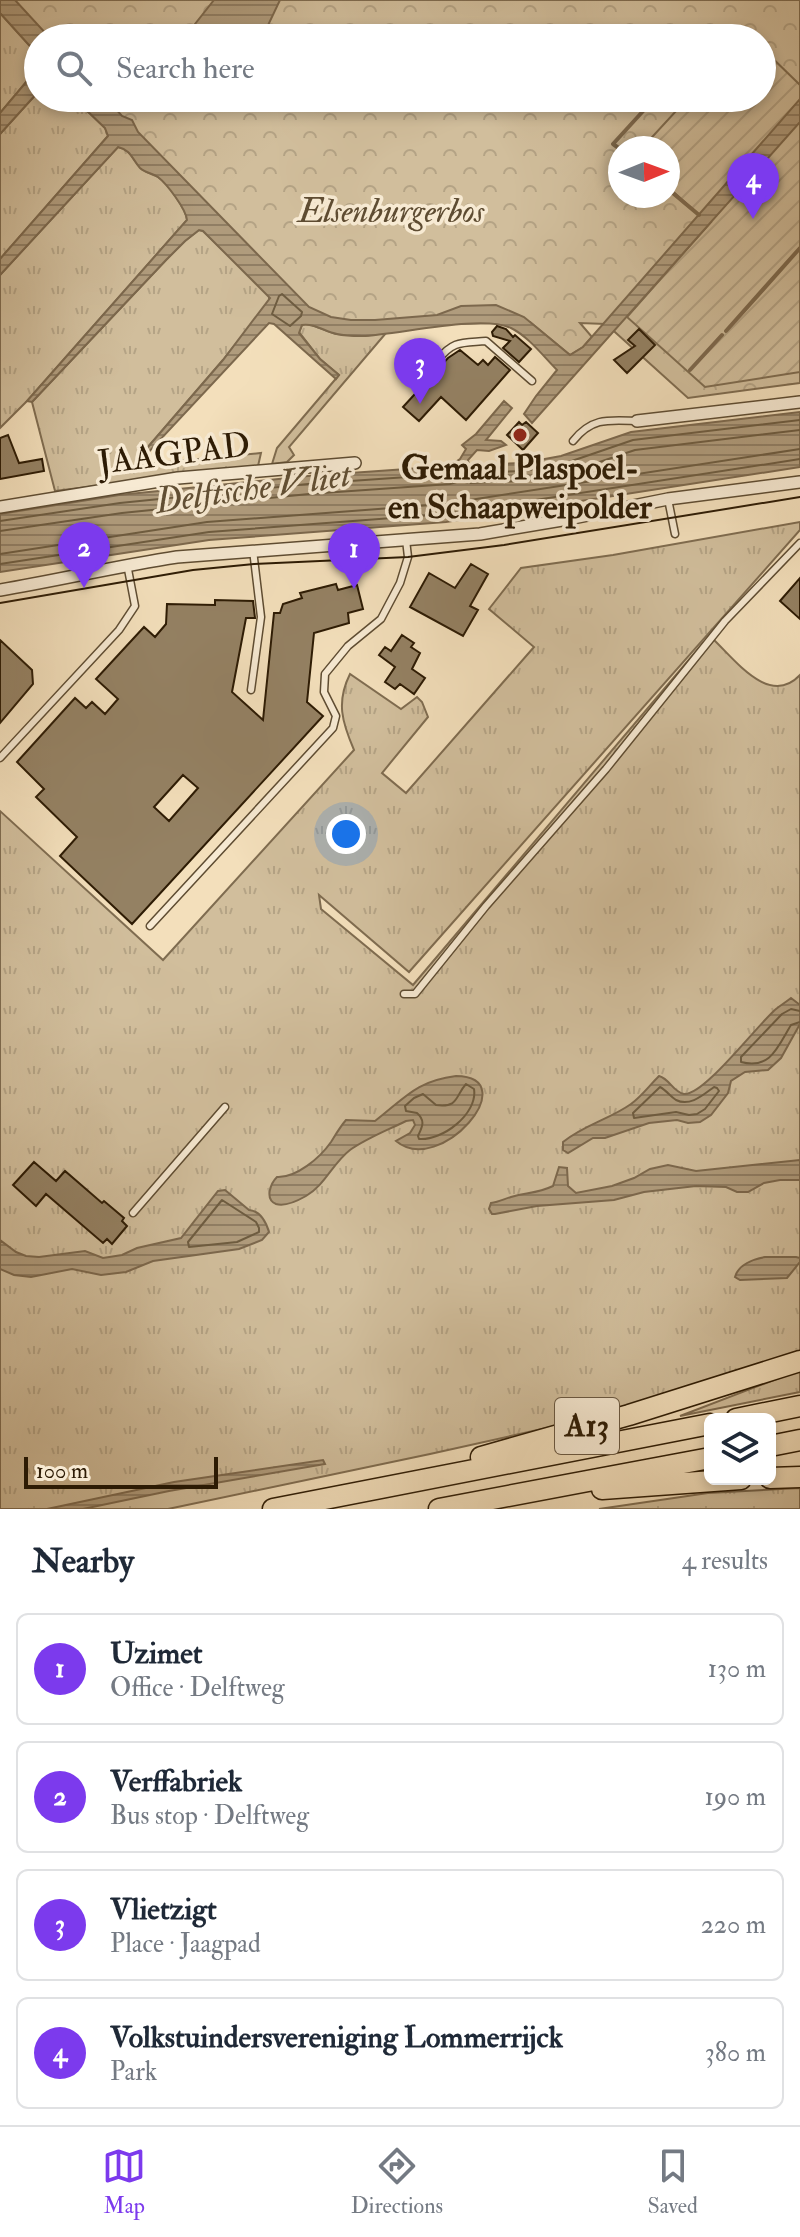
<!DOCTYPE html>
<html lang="en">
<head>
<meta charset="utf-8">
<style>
	body { margin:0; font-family:"IM FELL Double Pica",serif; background:#f6f6f7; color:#1f2937 }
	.controls { position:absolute; right:24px; bottom:24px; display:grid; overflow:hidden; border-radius:12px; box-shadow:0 4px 12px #0003 }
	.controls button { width:72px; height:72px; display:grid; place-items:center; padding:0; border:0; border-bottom:2px solid #e0e1e3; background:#fff; color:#1f2937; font:40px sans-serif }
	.compass { position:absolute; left:608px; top:136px; width:72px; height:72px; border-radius:50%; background:#fff; box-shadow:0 4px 12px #0003; rotate:89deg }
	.scale { position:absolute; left:24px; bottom:20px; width:194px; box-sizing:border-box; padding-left:8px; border:4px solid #2d1b04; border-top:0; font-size:22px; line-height:28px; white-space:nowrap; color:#2d1b04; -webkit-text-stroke:6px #f7ead3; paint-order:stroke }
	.you { position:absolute; left:346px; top:834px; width:28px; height:28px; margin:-20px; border:6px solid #fff; border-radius:50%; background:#1a73e8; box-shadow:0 0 0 12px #1a73e833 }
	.badge { display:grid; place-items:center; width:52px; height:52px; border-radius:50%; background:#7c3aed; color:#fff; font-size:26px; font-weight:700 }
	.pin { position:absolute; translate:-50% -66px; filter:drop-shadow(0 2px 4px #0008) }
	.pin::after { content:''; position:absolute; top:42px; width:28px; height:24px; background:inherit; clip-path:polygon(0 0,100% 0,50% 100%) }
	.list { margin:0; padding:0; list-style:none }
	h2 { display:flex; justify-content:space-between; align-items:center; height:104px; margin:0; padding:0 32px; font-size:34px }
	h2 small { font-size:26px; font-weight:400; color:#747a83 }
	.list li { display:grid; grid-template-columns:52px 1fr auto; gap:24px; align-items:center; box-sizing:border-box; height:112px; margin:0 16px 16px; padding:0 16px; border:2px solid #e0e1e3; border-radius:12px }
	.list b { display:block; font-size:30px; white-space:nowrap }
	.list p { margin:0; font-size:26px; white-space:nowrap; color:#747a83 }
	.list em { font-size:26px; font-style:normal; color:#747a83 }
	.icon { flex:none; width:44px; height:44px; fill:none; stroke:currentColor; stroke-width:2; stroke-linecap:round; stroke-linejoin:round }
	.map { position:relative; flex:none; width:800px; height:1509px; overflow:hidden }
	.search { position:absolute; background:#fff; box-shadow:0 4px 12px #0003; left:24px; right:24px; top:24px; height:88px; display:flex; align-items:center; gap:20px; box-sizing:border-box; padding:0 28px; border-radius:44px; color:#747a83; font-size:30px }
	.sheet { height:616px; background:#fff }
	nav { display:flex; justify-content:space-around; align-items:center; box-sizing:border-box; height:112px; border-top:2px solid #e0e1e3; background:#fff; font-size:22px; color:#747a83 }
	nav a { display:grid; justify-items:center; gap:4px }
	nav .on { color:#7c3aed }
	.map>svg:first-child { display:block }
</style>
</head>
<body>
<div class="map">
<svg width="800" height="1509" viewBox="0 0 800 1509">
	<defs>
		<pattern id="grass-tufts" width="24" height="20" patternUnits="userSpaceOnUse" patternTransform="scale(2)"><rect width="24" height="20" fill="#d1be9c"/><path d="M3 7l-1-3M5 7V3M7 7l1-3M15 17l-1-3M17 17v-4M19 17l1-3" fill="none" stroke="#b4a385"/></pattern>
		<pattern id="forest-crowns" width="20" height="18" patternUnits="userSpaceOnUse" patternTransform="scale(2)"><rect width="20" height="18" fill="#d1be9c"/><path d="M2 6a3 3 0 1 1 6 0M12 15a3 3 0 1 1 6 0" fill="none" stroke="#b4a385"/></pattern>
		<pattern id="garden-furrows" width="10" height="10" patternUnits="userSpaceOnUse" patternTransform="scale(2)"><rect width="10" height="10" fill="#d1be9c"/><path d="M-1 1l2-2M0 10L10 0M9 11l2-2" fill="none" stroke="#b4a385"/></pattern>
		<pattern id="water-rules" width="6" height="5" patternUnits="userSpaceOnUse" patternTransform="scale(2)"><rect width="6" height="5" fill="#b09c7d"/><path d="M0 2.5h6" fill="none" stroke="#907e64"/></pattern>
	</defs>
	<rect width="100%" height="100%" fill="#f3dfbb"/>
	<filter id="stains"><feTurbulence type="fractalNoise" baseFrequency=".0025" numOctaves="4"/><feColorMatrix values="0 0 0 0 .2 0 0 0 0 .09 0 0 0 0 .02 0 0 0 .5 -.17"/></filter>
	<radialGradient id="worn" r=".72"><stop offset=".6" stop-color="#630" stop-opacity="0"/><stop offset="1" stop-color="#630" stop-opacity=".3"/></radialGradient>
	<path fill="url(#grass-tufts)" stroke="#7f6c50" stroke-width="2" d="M0 13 38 55V68L0 113Z
		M38 92V98H79V103L105 128 108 136 0 259V134Z
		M118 147C131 150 132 159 141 168 145 173 153 174 158 177 168 184 186 209 187 220L27 401 0 428V275Z
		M199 230 203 231 269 295V302L223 360 141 455 135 465 261 453 258 466 55 491 32 402 166 260 185 241Z
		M306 323 336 334 362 336 386 333 289 447 294 455 287 462 272 464 277 448 339 375 320 359 299 332 302 325Z
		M800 522V530L409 972 319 895 321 909 413 985 703 643 708 646 714 640C736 661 770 707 800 675V1353L578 1421 430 1454 168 1509H0V811L163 960 354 750C342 722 336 702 350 674L401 709 417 697 422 702 428 717 382 773 406 793 534 647 489 609 521 568 613 555Z
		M800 1370V1392L680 1416Z
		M800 1488V1509H599L708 1493Z"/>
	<path fill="url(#forest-crowns)" stroke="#7f6c50" stroke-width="2" fill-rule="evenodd" d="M7 0H800V383L688 398 606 324 580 323 592 337 583 347 570 355 530 322 378 326 311 319 89 98H762V38H39ZM620 148H668V196H620Z"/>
	<path fill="url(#garden-furrows)" stroke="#7f6c50" stroke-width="2" d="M762 48 800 85V372L705 387 627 317 711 222 701 214 699 215 668 187V148H642L688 98H762Z"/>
	<path fill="url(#water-rules)" stroke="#7c684d" stroke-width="2" d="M0 0H15L50 38H38V55L0 13Z
		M214 0H280L262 38H184Z
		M38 68V92L0 134V113Z
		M79 98H106L122 116 132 120 138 132 309 307 331 317 351 320H375L437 315 461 306 496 305 524 317 570 355 583 347 800 99V122L532 423 524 414 536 396 557 370C543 356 529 337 511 328 482 314 397 335 362 336 355 336 345 336 337 334 325 332 315 323 302 325L299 333 320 359 339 375 336 379 274 324 269 323 145 456 141 455 223 360 270 298 203 231 199 230 185 241 166 260 32 402 27 401 187 220C186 209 167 184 158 177 153 173 145 173 140 168 132 159 131 150 118 147L0 275V259L108 136 105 128 79 103Z
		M504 401 512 408 486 440 501 441 506 445 489 451 477 450 468 460 469 465 523 463 561 456 631 432 800 412V467L446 522 209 540 0 572V514L119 495 308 476 449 466 460 459 466 449 462 445 476 434Z
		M791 998 800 1005V1024L781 1058 768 1070 745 1072 731 1081 728 1093 711 1115 700 1122 688 1123 677 1120 649 1123 605 1138H593L568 1153 563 1150V1142C584 1125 610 1119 631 1104 642 1096 649 1086 659 1076 670 1079 673 1092 684 1094 704 1096 758 1024 776 1009 781 1005 786 1002 791 998Z
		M456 1076C526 1077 440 1178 396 1141L410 1133 415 1125 413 1120 406 1121C388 1130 367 1138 350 1150 333 1163 325 1185 306 1196 299 1200 285 1207 276 1204 264 1199 271 1183 277 1177 296 1178 320 1158 331 1142 336 1134 340 1127 346 1120L375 1121C405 1098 416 1081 456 1076Z
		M800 1160V1180H780L764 1183 748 1192H737L726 1187 696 1186 644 1192 614 1200 537 1206 495 1214H492L489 1209 491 1203C499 1202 504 1199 511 1197 528 1192 536 1194 553 1186L559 1167 567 1168 568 1186 576 1193 612 1186 634 1178 650 1169 668 1165 696 1171Z
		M225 1190 249 1210C261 1211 266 1222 269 1232L262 1240 239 1249 153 1261 126 1272 101 1275 72 1269 31 1277 14 1275 0 1269V1240L16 1252 26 1256 39 1257 85 1251 103 1258 122 1255 137 1248 181 1238 218 1191Z
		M765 1257H796L800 1258V1262L787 1278 740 1280 735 1277C738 1265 753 1259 765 1257Z
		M323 1460 325 1464 169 1491 83 1509H47L174 1482Z"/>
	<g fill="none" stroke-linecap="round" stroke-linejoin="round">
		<path stroke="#6e5c40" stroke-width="2" d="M282 294 302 312 301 316 290 326 272 314 279 296Z
			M0 521 120 503 308 484 450 474 460 469 470 473 524 471 563 464 633 440 800 420
			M0 531 122 513 309 494 450 484 460 481 470 483 525 481 567 473 635 450 800 430
			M0 554 207 522 444 504 800 449
			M0 564 209 532 445 514 800 459
			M800 1011 791 1009 782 1014 741 1057V1062C771 1070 778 1046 791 1025L800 1022
			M466 1084 474 1089C478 1114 442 1141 419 1139L418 1136C422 1127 426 1121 417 1113L406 1111 405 1106 414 1098 423 1094 436 1105C459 1108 455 1096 466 1084Z
			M660 1087C666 1090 670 1096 676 1100 690 1107 703 1095 714 1087L717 1088 719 1091 705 1109 697 1114 689 1115 676 1112 634 1118 633 1113Z
			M222 1200 256 1222 259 1228V1232L237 1242 189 1247 188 1242Z"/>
		<path stroke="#7c684d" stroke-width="4" d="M709 38 716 30
			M620 149 613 144 655 98
			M668 189 699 215
			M726 331 800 248
			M690 370 722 335"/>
	</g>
	<path fill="#948163" stroke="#2d1b04" stroke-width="2" fill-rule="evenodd" d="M497 326 506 329 513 337 515 335 531 349 519 362 503 348 510 341 493 336 492 332Z
		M639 329 655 345 627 373 614 360 635 346 628 340Z
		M460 350 478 365 483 360 488 365 495 357 510 370 466 420 441 397 419 421 403 407 448 358Z
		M519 422 522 425 526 422 538 433 523 450 507 435Z
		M8 435 19 463 42 459 44 471 0 479V438Z
		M471 564 488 574 470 606 478 610 463 636 410 607 429 573 455 588Z
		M800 578V619L780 601Z
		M336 584 338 590 357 585 363 609 348 613 349 623 314 633 307 702 323 716 132 924 60 856 77 837 36 797 44 789 17 762 75 698 86 708 92 702 105 714 118 699 96 679 144 627 155 637 166 624 167 604 215 605V600L253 601 255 618H246L232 692 263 720 274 613H280L283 604 302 598 300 593ZM183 775 198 788 169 821 154 807Z
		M402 635 414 643 411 647 420 653 412 669 425 678 414 694 400 684 395 689 385 682 395 667 379 655 385 647 391 651Z
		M0 640 32 670 33 684 0 723Z
		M34 1162 56 1181 65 1171 102 1203 104 1201 124 1218 122 1221 127 1226 112 1244 107 1239 103 1243 46 1194 36 1206 13 1185Z"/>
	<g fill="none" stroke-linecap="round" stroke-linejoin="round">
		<defs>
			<path id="service" d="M438 360C453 340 463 343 486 341L532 381
				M573 441C592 417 609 420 637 421
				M668 499 675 534
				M251 690 261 617 253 550
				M0 758 119 630 135 606 127 564
				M150 926 333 728 336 716 324 692 325 674 348 646 381 619 400 583 408 557 406 540
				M404 994H415L486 906 606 769 725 621 800 543
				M133 1213 225 1107"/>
			<path id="minor" d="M637 421 800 402
				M0 507 178 478 355 463
				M0 590C59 580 118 566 177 557L480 534 568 519 668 499 800 482"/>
			<path id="motorway" d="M736 1419 800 1406
				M770 1446 800 1440
				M481 1457 629 1415 800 1361
				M770 1478 800 1477
				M602 1489 741 1479
				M273 1509 710 1424
				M439 1509 710 1458"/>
		</defs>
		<use href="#service" stroke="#5e4c32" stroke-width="9"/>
		<use href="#minor" stroke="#5e4c32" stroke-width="14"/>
		<use href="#motorway" stroke="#2d1b04" stroke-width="23"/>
		<use href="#service" stroke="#f7ead3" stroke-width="6"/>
		<use href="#minor" stroke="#f7ead3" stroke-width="11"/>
		<use href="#motorway" stroke="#f3dfbb" stroke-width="20"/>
		<path stroke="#2d1b04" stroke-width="2" d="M0 603 193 570 254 564 408 557 504 545 800 497"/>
	</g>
	<circle fill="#8f2418" stroke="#f7ead3" stroke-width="3" cx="520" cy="435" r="8"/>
	<g text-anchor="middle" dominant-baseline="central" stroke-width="7" stroke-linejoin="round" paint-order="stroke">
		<rect fill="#f7ead3" stroke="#6a5942" stroke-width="2" x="555" y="1398" width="64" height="56" rx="6"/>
		<g font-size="32" font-weight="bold" fill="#2d1b04">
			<text x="587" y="1426">A13</text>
		</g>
		<g font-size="34" font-style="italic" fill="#5e4c32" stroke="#f7ead3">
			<text x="391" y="211">Elsenburgerbos</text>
		</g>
		<g font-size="34" fill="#2d1b04" stroke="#f7ead3">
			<text transform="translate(174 454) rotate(-7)">JAAGPAD</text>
		</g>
		<g font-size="34" font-weight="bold" fill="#2d1b04" stroke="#f7ead3">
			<text x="520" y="468">Gemaal Plaspoel-<tspan x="520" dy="39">en Schaapweipolder</tspan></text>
		</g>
		<g font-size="36" font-style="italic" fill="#614f34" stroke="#f7ead3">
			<text transform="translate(253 488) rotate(-8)">Delftsche Vliet</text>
		</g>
	</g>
	<rect width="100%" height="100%" filter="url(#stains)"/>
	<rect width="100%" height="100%" fill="url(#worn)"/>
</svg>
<div class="controls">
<button><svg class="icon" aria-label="layers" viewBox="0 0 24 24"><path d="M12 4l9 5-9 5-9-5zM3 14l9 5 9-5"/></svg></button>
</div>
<svg class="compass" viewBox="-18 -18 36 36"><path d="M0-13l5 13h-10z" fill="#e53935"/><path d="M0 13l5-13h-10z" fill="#747a83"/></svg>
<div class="scale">100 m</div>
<div class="you"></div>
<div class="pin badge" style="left:354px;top:589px">1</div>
<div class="pin badge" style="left:84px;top:588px">2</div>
<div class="pin badge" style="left:420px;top:404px">3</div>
<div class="pin badge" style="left:753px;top:219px">4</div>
<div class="search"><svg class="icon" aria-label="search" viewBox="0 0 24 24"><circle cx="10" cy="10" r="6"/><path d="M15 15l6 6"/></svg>Search here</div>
</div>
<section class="sheet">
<h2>Nearby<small>4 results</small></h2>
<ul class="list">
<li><span class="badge">1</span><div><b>Uzimet</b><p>Office · Delftweg</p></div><em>130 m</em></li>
<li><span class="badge">2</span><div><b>Verffabriek</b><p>Bus stop · Delftweg</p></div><em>190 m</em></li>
<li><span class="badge">3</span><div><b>Vlietzigt</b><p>Place · Jaagpad</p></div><em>220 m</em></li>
<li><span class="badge">4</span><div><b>Volkstuindersvereniging Lommerrijck</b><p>Park</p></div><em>380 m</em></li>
</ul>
</section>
<nav>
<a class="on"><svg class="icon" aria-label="map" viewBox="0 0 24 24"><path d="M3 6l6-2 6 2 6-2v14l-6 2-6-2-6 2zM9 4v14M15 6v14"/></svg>Map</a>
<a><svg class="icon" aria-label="directions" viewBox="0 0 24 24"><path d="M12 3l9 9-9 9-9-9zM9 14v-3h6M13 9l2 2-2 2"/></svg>Directions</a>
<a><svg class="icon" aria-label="saved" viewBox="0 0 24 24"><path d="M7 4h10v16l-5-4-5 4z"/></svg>Saved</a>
</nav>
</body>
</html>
